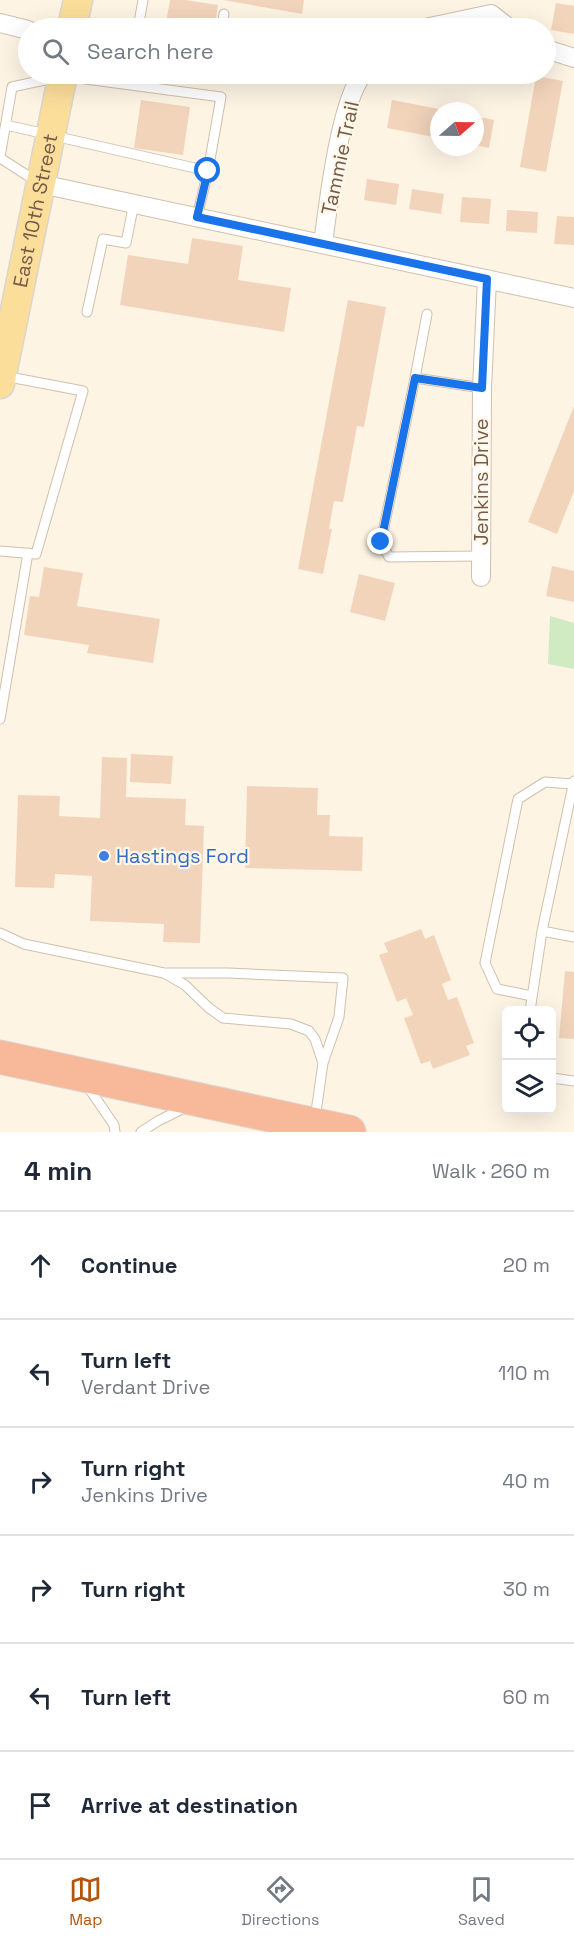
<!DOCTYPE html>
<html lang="en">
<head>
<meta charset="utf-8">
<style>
	body { margin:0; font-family:"Space Grotesk",sans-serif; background:#f6f6f7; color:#1f2937 }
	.controls { position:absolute; right:18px; bottom:18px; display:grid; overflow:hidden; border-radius:9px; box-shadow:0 6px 24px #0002 }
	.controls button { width:54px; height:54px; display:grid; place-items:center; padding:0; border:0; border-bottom:2px solid #e0e1e3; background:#fff; color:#1f2937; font:30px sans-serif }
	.compass { position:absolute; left:430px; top:102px; width:54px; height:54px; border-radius:50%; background:#fff; box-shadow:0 6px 24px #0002; rotate:70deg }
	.stop { position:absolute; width:18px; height:18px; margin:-14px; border:4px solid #1a73e8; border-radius:50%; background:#fff }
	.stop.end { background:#1a73e8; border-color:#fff; box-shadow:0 2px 6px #0008 }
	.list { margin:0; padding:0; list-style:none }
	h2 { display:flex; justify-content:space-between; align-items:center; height:78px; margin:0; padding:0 24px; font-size:26px }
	h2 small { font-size:20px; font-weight:400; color:#747a83 }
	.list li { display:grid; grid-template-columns:39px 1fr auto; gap:18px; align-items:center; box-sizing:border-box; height:108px; padding:0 24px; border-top:2px solid #e0e1e3 }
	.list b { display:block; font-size:22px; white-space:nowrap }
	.list p { margin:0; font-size:20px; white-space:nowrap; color:#747a83 }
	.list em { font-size:20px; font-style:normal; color:#747a83 }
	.icon { flex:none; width:33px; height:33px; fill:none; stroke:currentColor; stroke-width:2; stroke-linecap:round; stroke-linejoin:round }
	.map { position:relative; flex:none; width:574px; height:1132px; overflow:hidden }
	.search { position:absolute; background:#fff; box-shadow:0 6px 24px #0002; left:18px; right:18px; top:18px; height:66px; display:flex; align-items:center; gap:15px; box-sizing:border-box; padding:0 21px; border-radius:33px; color:#747a83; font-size:22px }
	.sheet { height:726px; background:#fff }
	nav { display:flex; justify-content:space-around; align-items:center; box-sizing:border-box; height:84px; border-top:2px solid #e0e1e3; background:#fff; font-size:16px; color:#747a83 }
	nav a { display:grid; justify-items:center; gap:3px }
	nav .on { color:#b45309 }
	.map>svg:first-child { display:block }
</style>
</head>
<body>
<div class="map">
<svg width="574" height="1132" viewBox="0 0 574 1132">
	<rect width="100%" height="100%" fill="#fdf4e4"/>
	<path fill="#d0eac2" d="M550 616 574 623V669L548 664Z"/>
	<path fill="#f2d4bb" d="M170 0H185L218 5 215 26 199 24V28H165Z
		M223 0H304L302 14Z
		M556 3 574 6V34L551 30Z
		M536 76 563 81 546 172 520 167Z
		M141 100 190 107 183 155 134 148Z
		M392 100 444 110 439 111V138L387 128Z
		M475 116 494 120 489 148 475 145Z
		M367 179 399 184 396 205 364 200Z
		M412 189 444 194 441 214 409 209Z
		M462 197 491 199 489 224 460 222Z
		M507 210 538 212 537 233 506 231Z
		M557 216 574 217V245L554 244Z
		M192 238 243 246 238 280 291 288 284 332 120 305 128 255 188 264Z
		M348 300 386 307 364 427 357 426 343 502 334 501 329 529H332L323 574 298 569Z
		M574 406V491L557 534 528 522Z
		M552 566 574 571V602L546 596Z
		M44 567 83 573 77 606 160 619 153 663 87 653 89 645 24 635 30 596 39 597Z
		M359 574 395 583 385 621 350 612Z
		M131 754 173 756 171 784 130 782Z
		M102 757 127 758 126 797 186 799 185 825 204 826 200 943 163 942 164 924 90 921 92 876 55 874 54 888 15 887 18 795 60 796 59 816 100 818Z
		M247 786 318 788 317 815H330L329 836 363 837 362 871 245 868Z
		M421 929 425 939 434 935 451 980 442 984 448 1000 457 997 474 1043 466 1046 470 1055 433 1069 430 1061 421 1064 404 1018 413 1015 406 998 397 1002 379 955 388 952 384 943Z
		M565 971 574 972V1039L559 1038Z"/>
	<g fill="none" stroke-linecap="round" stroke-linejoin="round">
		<defs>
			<path id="lane" d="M138 28 143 0
				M222 28 224 14
				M0 157 12 87 63 76 221 97 208 171 6 125
				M0 158 36 181
				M197 217 208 171
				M87 312 103 239 126 243 134 203
				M415 378 427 314
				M0 551 36 554 83 391 4 376
				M481 556 389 557 381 542 415 378 482 388
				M0 719 28 553
				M542 931 574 937
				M0 933 24 944 164 973 185 985 209 1008 223 1018 291 1024 309 1031 315 1039 323 1063
				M166 973H228L343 978 339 1017 323 1063 315 1119
				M532 996 497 989 485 963 518 799 545 782 573 784
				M530 1011 542 931 574 781
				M552 1078 574 1081
				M86 1084 114 1125 115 1132
				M141 1132 158 1121 186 1107"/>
			<path id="street" d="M0 23 28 30
				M425 28 491 14 509 28
				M546 49 574 58
				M41 184 574 298
				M323 244C328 206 340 101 363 74
				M481 577 482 388 487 279"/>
			<g id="primary">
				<path d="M72 28 78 0"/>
				<path id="s1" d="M0 384 63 74"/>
			</g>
			<path id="highway" d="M0 1057 349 1132"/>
		</defs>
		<use href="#lane" stroke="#d0bfad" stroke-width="11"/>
		<use href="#street" stroke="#d0bfad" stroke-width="20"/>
		<use href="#primary" stroke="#dbd5d0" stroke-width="31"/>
		<use href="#highway" stroke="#dbd5d0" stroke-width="35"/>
		<use href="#lane" stroke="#fff" stroke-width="9"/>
		<use href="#street" stroke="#fff" stroke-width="18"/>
		<use href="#primary" stroke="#fcde9b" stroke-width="28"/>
		<use href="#highway" stroke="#f8b89a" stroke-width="33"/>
	</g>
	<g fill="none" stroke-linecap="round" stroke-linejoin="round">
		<path stroke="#1a73e8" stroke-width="8" d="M208 171 197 217 487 279 482 388 415 378 381 542"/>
	</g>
	<circle fill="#3f7fe0" stroke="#fff8ea" stroke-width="2" cx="104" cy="856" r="6"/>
	<g text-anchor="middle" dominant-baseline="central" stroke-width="4.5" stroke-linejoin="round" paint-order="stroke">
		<g font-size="20" fill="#755c49" stroke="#fff8ea">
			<text transform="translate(340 158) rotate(-78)">Tammie Trail</text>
			<text stroke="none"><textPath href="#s1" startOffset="177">East 10th Street</textPath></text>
			<text transform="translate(481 482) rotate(-90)">Jenkins Drive</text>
		</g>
		<g font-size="20" fill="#366cbe" stroke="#fff8ea" text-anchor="start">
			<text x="116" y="856">Hastings Ford</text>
		</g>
	</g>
</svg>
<div class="controls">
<button><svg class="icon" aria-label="locate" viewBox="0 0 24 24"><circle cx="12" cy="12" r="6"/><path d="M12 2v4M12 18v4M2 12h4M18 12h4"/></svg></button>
<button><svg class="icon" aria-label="layers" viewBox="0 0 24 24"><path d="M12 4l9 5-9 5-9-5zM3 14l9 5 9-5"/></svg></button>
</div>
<svg class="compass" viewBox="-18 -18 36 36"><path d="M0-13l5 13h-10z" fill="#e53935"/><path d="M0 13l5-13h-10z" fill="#747a83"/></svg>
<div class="stop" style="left:208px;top:171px"></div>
<div class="stop end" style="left:381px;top:542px"></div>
<div class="search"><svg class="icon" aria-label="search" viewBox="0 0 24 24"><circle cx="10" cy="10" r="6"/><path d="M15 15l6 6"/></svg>Search here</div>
</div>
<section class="sheet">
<h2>4 min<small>Walk · 260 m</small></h2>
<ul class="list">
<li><svg class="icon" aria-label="ahead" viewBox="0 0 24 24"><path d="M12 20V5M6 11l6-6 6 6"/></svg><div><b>Continue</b></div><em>20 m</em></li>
<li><svg class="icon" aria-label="left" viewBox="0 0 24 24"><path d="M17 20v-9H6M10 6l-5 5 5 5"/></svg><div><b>Turn left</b><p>Verdant Drive</p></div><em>110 m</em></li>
<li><svg class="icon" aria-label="right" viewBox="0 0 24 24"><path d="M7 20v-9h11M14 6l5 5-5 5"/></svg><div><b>Turn right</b><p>Jenkins Drive</p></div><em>40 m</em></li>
<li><svg class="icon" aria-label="right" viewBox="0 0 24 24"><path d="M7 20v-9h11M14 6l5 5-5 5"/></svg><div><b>Turn right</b></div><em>30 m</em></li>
<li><svg class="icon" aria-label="left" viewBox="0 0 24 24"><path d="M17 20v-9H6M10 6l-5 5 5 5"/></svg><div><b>Turn left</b></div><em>60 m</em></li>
<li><svg class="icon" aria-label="arrive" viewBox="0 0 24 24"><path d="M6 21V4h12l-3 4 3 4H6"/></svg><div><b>Arrive at destination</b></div></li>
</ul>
</section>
<nav>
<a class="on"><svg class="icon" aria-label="map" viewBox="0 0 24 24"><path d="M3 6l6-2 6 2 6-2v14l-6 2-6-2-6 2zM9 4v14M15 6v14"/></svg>Map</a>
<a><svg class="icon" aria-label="directions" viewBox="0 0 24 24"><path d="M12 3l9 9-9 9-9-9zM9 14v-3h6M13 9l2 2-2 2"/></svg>Directions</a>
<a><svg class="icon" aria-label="saved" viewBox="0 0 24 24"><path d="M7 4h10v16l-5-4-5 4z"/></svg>Saved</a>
</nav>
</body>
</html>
